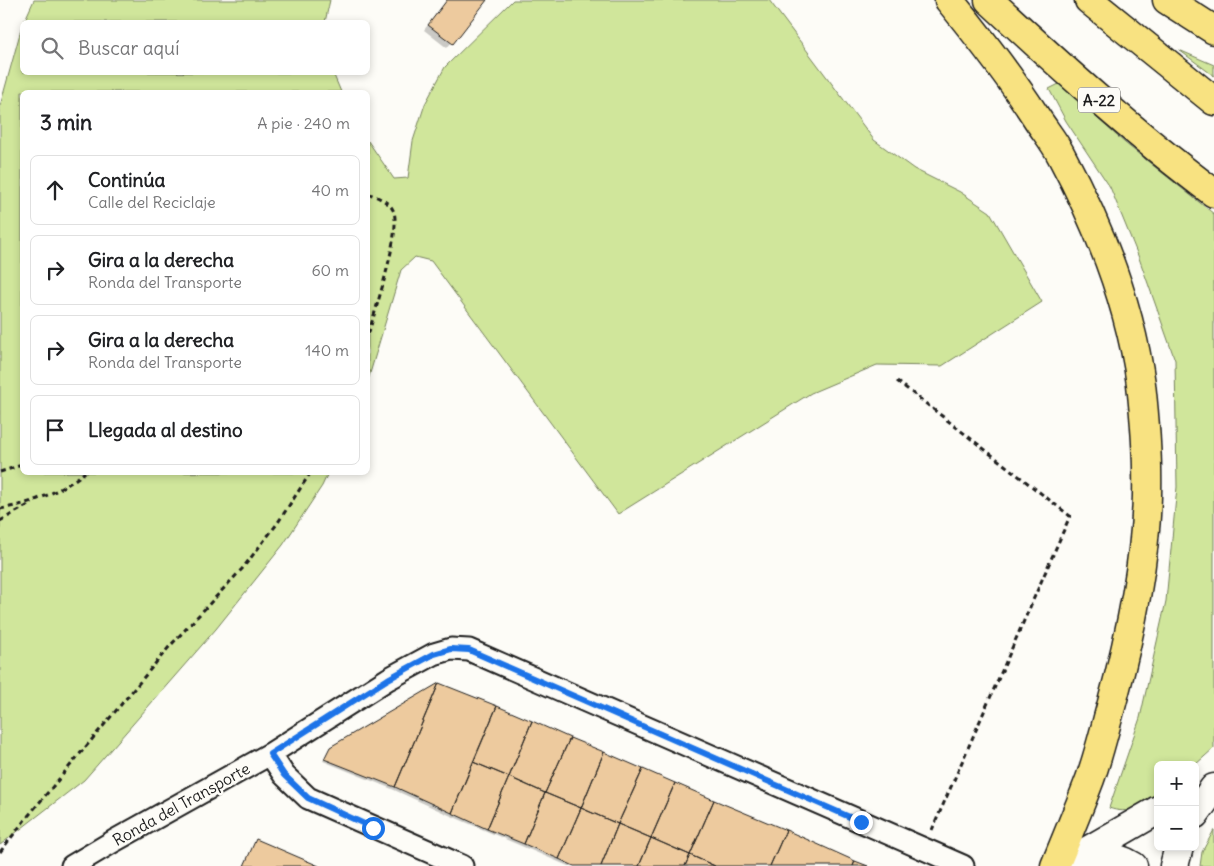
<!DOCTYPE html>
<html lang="es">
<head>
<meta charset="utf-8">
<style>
	body { margin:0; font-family:Delius,sans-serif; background:#f2f2f2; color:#202124 }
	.controls { position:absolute; right:15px; bottom:15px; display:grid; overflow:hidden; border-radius:8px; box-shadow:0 2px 8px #0003 }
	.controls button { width:45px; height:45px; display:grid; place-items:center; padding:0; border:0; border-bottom:1px solid #e0e0e0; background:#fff; color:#202124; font:25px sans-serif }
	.stop { position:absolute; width:15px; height:15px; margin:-11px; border:4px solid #1a73e8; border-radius:50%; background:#fff }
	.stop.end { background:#1a73e8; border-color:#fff; box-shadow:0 1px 5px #0008 }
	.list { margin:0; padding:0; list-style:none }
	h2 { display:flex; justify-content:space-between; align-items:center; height:65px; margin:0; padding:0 20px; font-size:21px }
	h2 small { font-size:16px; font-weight:400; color:#757577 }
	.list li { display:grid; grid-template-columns:32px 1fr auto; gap:15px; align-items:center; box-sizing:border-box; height:70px; margin:0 10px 10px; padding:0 10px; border:1px solid #e0e0e0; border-radius:8px }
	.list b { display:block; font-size:19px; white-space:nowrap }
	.list p { margin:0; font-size:16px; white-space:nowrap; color:#757577 }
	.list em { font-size:16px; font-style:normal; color:#757577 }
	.icon { flex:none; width:28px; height:28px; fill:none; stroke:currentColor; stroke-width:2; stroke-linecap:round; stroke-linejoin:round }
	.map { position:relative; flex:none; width:1214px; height:866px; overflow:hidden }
	.search { position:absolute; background:#fff; box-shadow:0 2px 8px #0003; left:20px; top:20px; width:350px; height:55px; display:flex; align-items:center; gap:12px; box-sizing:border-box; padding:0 18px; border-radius:8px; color:#757577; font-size:19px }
	.panel { position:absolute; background:#fff; box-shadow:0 2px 8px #0003; left:20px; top:90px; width:350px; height:385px; border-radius:8px }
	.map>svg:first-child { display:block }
</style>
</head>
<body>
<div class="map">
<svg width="1214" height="866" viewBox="0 0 1214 866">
	<rect width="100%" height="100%" fill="#fdfcf7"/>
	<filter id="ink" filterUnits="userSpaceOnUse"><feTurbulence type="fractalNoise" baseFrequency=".02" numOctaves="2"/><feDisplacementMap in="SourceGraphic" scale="10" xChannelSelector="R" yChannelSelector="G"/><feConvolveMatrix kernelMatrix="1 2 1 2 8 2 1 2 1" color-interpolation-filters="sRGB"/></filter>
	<g filter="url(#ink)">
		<path fill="#d0e69b" stroke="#76815c" d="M34 0H330L325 22H24Z
			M513 0H769L874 140 914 169 960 192 990 212 1042 302 942 366 877 365 811 393 618 514 431 261 415 257 401 270 368 380V141L394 179 408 178 413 141 425 104 445 67Z
			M22 26V72L333 73 341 92H22V472L328 473 322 486 283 545 216 629 84 780 0 845V106Z
			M1179 50 1214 65V76Z
			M1059 84 1125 143 1214 214V748L1195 765H1158V796C1144 807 1127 815 1109 808L1140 718 1166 601 1177 487 1175 360 1139 258 1110 187 1066 121 1049 89Z
			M1214 830V866H1200L1202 852Z"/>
		<path fill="#0003" d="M447 0H485L447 48 424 30Z
			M328 751 866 866H568L449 815 392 789 323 761Z"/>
		<path fill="#edca9e" stroke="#1c1c1c" d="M447 0H487L453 44 428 25Z
			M439 683 497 706 452 813 395 787Z
			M439 683 395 787 324 759 330 747Z
			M497 706 532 721 509 777 473 762Z
			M532 721 570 738 545 793 509 777Z
			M570 738 604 752 581 808 545 793Z
			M604 752 643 769 618 824 581 808Z
			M473 762 509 777 487 829 452 813Z
			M643 769 675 783 651 838 618 824Z
			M509 777 545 793 524 844 487 829Z
			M675 783 714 800 690 855 651 838Z
			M545 793 581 808 559 859 524 844Z
			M714 800 786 830 770 866H715L690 855Z
			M581 808 618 824 601 866H574L559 859Z
			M618 824 651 838 639 866H601Z
			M786 830 855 861 853 866H770Z
			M651 838 690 855 685 866H639Z
			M256 839 319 866H244Z
			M690 855 715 866H685Z
			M855 861 868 866H853Z"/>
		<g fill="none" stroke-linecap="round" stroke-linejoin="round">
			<defs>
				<path id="street" d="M270 754 284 775 308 798 462 866
					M72 866 114 841 270 754 388 679 434 654 451 649 469 650 963 866"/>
				<path id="secondary" d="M1195 814 1214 788
					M1075 858 1158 810
					M1077 858C1097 854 1116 855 1133 866
					M1174 866 1179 847"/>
				<path id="highway" d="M949 0C981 39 1011 78 1038 120 1046 132 1055 143 1061 155 1099 226 1130 304 1141 384 1145 420 1148 459 1147 496 1145 565 1130 636 1112 703 1105 728 1099 754 1090 779 1079 808 1067 837 1055 866
					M989 0C1061 67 1135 134 1214 193
					M1089 0 1214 101
					M1167 0 1214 30"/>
			</defs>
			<use href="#street" stroke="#1c1c1c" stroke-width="25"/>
			<use href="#secondary" stroke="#1c1c1c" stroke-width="31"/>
			<use href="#highway" stroke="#1c1c1c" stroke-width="31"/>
			<path stroke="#1c1c1c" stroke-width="3" stroke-dasharray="5 4" stroke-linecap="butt" d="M368 193C376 197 389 201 393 210 403 227 374 314 368 335
				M897 381 1070 516 932 830
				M0 472 22 465
				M0 509C30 504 61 492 85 472
				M0 521 32 503
				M0 852 24 821 169 647 242 569 277 524 311 472"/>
			<use href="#street" stroke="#fdfcf7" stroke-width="21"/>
			<use href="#secondary" stroke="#fdfcf7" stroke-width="28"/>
			<use href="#highway" stroke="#f8e281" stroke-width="28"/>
		</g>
	</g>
	<g fill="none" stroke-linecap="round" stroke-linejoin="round" filter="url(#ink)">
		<path stroke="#1a73e8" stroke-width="6" d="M373 828 308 798 284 775 270 754 388 679 434 654 451 649 469 650 861 822"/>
	</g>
	<g text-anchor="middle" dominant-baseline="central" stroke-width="5" stroke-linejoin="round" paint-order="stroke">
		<rect fill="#fdfcf7" stroke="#605f5e" stroke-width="1" x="1078" y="87.5" width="42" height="25" rx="4"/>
		<g font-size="15" font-weight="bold" fill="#1c1c1c">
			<text x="1099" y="100">A-22</text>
		</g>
		<g font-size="16" fill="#1c1c1c" stroke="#fdfcf7">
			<text transform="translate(181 804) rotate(-29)">Ronda del Transporte</text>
		</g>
	</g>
</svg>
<div class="controls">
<button>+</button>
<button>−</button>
</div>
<div class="stop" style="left:373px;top:828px"></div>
<div class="stop end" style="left:861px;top:822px"></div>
<div class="search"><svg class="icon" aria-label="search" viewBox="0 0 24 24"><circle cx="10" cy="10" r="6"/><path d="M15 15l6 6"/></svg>Buscar aquí</div>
<section class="panel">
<h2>3 min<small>A pie · 240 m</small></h2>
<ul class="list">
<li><svg class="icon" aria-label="ahead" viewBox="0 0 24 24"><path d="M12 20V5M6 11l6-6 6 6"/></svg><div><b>Continúa</b><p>Calle del Reciclaje</p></div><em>40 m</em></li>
<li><svg class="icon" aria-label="right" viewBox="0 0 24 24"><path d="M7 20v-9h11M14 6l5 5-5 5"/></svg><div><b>Gira a la derecha</b><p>Ronda del Transporte</p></div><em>60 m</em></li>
<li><svg class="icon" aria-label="right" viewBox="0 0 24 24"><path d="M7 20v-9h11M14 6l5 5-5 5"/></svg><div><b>Gira a la derecha</b><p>Ronda del Transporte</p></div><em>140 m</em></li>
<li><svg class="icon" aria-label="arrive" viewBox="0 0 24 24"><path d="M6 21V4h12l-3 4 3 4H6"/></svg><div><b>Llegada al destino</b></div></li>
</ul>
</section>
</div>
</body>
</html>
